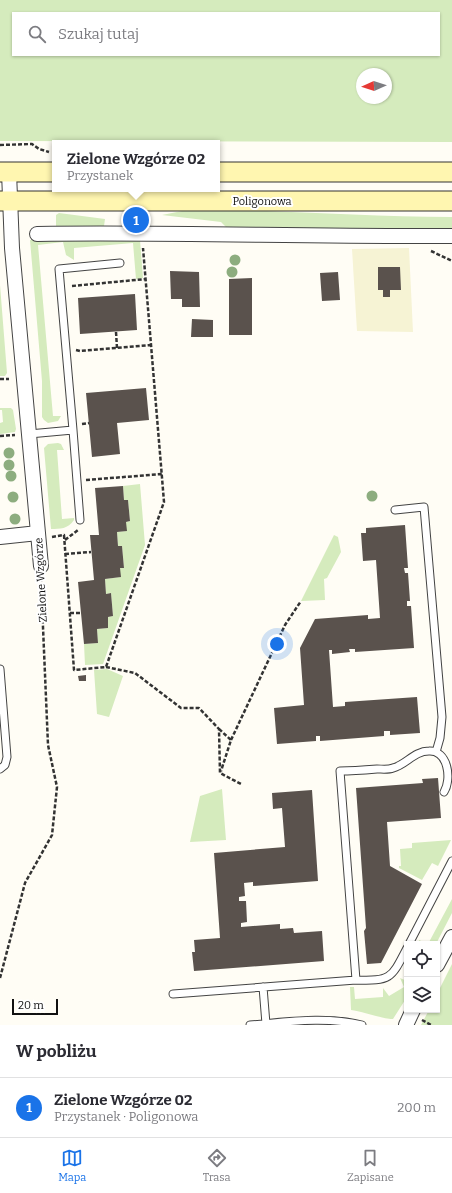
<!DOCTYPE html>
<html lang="pl">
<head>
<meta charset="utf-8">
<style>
	body { margin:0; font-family:Bitter,serif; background:#f7f7f7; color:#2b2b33 }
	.controls { position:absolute; right:12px; bottom:12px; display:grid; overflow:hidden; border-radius:0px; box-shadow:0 1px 3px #0004 }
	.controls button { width:36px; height:36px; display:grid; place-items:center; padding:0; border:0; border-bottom:1px solid #e1e1e2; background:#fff; color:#2b2b33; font:20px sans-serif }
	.compass { position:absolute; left:356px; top:68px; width:36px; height:36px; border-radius:50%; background:#fff; box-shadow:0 1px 3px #0004; rotate:267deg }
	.scale { position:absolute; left:12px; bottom:10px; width:46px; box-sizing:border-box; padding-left:4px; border:2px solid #111; border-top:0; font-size:11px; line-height:14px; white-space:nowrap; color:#111; -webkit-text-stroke:3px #fff; paint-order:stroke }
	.you { position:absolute; left:277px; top:644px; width:14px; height:14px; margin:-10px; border:3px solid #fff; border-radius:50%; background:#1a73e8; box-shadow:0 0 0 6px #1a73e833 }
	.badge { display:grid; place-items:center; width:26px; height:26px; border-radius:50%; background:#1a73e8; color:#fff; font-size:13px; font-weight:700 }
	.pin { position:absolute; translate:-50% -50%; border:2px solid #fff; box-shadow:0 1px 4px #0006 }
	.popup { position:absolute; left:52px; top:140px; width:168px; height:52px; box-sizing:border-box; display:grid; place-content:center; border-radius:0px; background:#fff; filter:drop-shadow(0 1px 3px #0005); font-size:13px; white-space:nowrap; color:#7c7c81 }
	.popup b { font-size:15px; color:#2b2b33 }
	.popup::after { content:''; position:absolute; left:50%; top:100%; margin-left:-8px; border:8px solid transparent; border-top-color:#fff }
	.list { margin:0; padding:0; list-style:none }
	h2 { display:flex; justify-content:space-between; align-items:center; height:52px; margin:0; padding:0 16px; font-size:17px }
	h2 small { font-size:13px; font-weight:400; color:#7c7c81 }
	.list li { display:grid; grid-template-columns:26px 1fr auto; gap:12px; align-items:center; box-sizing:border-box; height:60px; padding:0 16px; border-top:1px solid #e1e1e2 }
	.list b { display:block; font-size:15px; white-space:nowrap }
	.list p { margin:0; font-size:13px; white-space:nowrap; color:#7c7c81 }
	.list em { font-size:13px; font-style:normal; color:#7c7c81 }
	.icon { flex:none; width:22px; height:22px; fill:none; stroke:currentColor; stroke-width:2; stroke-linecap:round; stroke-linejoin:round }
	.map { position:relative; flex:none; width:452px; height:1025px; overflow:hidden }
	.search { position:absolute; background:#fff; box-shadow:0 1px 3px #0004; left:12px; right:12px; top:12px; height:44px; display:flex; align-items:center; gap:10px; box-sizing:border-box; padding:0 14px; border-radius:0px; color:#7c7c81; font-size:15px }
	.sheet { height:112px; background:#fff }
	nav { display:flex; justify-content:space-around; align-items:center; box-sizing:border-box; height:56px; border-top:1px solid #e1e1e2; background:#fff; font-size:11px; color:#7c7c81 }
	nav a { display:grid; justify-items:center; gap:2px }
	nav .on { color:#1a73e8 }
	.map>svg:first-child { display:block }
</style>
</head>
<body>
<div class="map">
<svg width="452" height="1025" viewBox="0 0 452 1025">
	<rect width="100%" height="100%" fill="#fffdf5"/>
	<path fill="#f6f3d4" d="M409 248 413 332 357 331 352 249Z"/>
	<path fill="#d5ebbd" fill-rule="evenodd" d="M0 0H452V142L0 141ZM13 13H439V55H13ZM362 74H386V98H362Z
		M192 209C279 210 365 217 452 217V230L227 228 221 222 162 215Z
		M59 213 105 219 104 226H56V215Z
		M63 239 140 240 143 278 136 279 133 243 74 248V260L66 255 63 242 38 245 53 416H61L58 421 48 423 44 420 42 417V381L30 240Z
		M0 285 7 373 5 376H0Z
		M0 408H11L13 410 16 429 15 432 0 434V423L3 422 2 410H0Z
		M58 443 61 444 64 450H57L62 519 74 518V520C68 529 60 529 51 529L44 448 48 444Z
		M140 484 145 545 103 664 85 665 84 644 98 643 97 629 108 628V617L113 616 111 593 106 594 105 579 120 577V568H124L122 546H118L117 532 126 531V522L130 521 128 500H124L123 486Z
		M334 535 338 537 341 552 327 578 324 579 325 600 301 601Z
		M107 669 123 676 109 717 97 714 94 670Z
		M222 789 226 840 190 842 200 796Z
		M451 840 438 866 432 863 422 880 399 868V866H401L400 849 412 848V843Z
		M452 899V913L436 944H424L419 941V940L428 944Z
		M452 964V1025H421L429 1010H437V994Z
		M400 978 407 981V997L393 1019C387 1020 361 1011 351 1010L350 987H354L355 999 383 997V988L389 996 404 987Z"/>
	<path fill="#5a524d" d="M378 267H400L401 290H390V297H383V290H378Z
		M170 271 199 272 200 307H182V299H171Z
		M338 272 340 300 322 301 320 273Z
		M252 278V335H229V279Z
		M135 294 137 330 80 334 78 298Z
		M192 319 213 320V337H191Z
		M146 388 149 420 117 423 120 454 92 457 86 393Z
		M123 486 124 500H128L130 521 126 522 127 531 117 532 118 546H122L124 568H120L121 577 105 579 106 594 111 593 113 616 108 617V628L97 629 98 643 84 644 78 582 94 580 90 535H99L95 488Z
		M405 525 408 568H404L405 573H408L410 601H407V606H411L414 648 355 652V649H349L350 652 332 654V650H329L333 707 345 706V702L417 697 420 733 390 735V731H384V736L320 741V736H316V741L277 744 274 708 304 705 300 648 315 619 368 615V619L380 618 376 560 363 561 361 533H366V528Z
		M86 675V681H79L78 676Z
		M438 778 441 818 387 822 390 866 422 884 381 963 367 964 364 931 366 928 356 788 423 783 422 779Z
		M312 790 318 881 253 886V882L244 883 245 896 239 897V901H246L247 922 241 923V927L280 924V929L293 928 294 933 322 931 324 961 194 971 192 952H195L194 940 220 938 214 853 285 847 282 808 273 809 272 793Z"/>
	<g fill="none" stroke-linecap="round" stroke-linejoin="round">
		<defs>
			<path id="service" d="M73 430 80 520
				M29 434 73 430 59 269 120 263
				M395 510 424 507 442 717 440 738 436 752
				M0 669 7 757 5 765 0 769
				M409 944 452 861
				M356 980 340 771C352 771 365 770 377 769 382 769 388 770 393 768 406 765 414 751 429 751 448 750 452 779 444 792
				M263 987 266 1024
				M173 994 356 980C391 981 391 979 407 948
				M250 1025C287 1022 325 1016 362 1025"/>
			<path id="minor" d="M9 172 12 248 41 566
				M37 234C175 232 313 237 452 236
				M0 537 38 533
				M437 965 452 937
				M406 1025 413 1010"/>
			<path id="secondary" d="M0 172H55
				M217 172H452
				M0 201H452"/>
		</defs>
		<use href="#service" stroke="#444" stroke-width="9"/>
		<use href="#minor" stroke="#444" stroke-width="16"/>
		<use href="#secondary" stroke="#333" stroke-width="21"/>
		<path stroke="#333" stroke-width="2.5" stroke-dasharray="4 2" stroke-linecap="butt" d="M0 145 32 144 39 149 49 152
			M431 251 452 261
			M72 286 146 279
			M116 332 117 348
			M76 350 80 351 151 345
			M0 379H9
			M82 424 89 423
			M0 436 15 435
			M86 480 162 474
			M52 537 64 535 74 670 106 667 164 502 143 248
			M65 540 78 530
			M65 554 91 552
			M70 613H81
			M106 667 135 673 181 708H199L219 729 220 773 241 784
			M219 729 231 740 221 771
			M231 740 285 625 301 601
			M0 978 25 883 52 835 57 787 48 745 41 580
			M422 1020 431 1025"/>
		<use href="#service" stroke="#fff" stroke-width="7"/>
		<use href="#minor" stroke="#fff" stroke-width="14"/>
		<use href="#secondary" stroke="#fff6b0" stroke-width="19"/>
	</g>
	<g fill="#8dad7f">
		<circle cx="235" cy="260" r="5.5"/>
		<circle cx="232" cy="272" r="5.5"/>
		<circle cx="9" cy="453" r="5.5"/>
		<circle cx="9" cy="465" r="5.5"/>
		<circle cx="11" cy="476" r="5.5"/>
		<circle cx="372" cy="496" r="5.5"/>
		<circle cx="13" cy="497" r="5.5"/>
		<circle cx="15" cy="519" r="5.5"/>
	</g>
	<g text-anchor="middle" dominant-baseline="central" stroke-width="4" stroke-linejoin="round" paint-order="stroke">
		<g font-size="11" fill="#111" stroke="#fff">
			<text x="262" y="201">Poligonowa</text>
			<text transform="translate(41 580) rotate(-93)">Zielone Wzgórze</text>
		</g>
	</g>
</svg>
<div class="controls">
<button><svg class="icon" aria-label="locate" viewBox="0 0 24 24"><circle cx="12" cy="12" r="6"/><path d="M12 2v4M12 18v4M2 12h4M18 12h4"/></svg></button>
<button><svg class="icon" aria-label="layers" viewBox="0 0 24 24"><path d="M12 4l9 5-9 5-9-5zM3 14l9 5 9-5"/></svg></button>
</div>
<svg class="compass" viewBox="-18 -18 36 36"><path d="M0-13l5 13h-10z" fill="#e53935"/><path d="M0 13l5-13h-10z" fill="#7c7c81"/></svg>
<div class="scale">20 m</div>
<div class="you"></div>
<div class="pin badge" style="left:136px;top:220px">1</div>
<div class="popup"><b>Zielone Wzgórze 02</b>Przystanek</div>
<div class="search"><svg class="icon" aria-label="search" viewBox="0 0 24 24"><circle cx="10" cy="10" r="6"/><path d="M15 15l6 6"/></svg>Szukaj tutaj</div>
</div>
<section class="sheet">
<h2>W pobliżu<small></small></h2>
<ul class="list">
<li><span class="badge">1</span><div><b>Zielone Wzgórze 02</b><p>Przystanek · Poligonowa</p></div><em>200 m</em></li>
</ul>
</section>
<nav>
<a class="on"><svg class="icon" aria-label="map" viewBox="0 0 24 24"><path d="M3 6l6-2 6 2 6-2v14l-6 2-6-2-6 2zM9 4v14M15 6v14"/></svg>Mapa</a>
<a><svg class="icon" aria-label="directions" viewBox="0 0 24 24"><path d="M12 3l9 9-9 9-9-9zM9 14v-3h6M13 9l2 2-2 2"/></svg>Trasa</a>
<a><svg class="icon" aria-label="saved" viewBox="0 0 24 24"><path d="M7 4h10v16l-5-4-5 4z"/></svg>Zapisane</a>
</nav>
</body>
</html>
